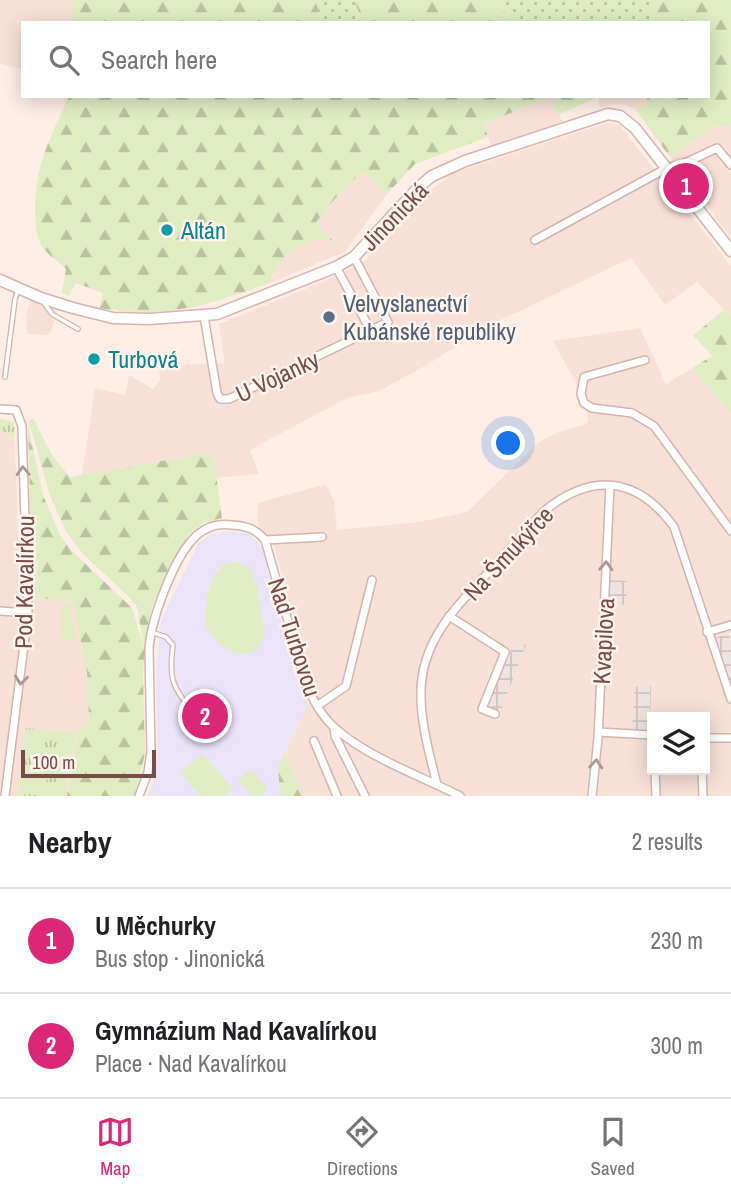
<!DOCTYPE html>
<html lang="en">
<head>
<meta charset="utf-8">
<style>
	body { margin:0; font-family:"Archivo Narrow",sans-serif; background:#f2f2f2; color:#202124 }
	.controls { position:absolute; right:21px; bottom:21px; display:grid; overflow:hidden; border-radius:0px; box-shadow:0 4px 18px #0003 }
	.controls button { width:63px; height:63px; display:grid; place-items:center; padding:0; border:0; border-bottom:2px solid #e0e0e0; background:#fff; color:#202124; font:35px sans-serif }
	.scale { position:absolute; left:21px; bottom:18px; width:135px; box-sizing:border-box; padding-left:7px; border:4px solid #7a4c49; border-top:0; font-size:19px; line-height:24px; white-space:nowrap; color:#7a4c49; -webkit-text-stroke:5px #fff4ee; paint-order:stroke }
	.you { position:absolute; left:509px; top:444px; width:24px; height:24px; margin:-18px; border:5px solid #fff; border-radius:50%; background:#1a73e8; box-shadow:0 0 0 10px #1a73e833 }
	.badge { display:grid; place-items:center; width:46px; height:46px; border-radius:50%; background:#db2777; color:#fff; font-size:23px; font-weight:700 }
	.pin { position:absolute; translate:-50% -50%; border:4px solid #fff; box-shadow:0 2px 7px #0006 }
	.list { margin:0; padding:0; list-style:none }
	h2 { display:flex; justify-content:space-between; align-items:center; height:91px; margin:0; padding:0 28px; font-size:30px }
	h2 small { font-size:23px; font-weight:400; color:#757577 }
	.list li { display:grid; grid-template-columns:46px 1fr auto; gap:21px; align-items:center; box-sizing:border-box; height:105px; padding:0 28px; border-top:2px solid #e0e0e0 }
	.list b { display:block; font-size:26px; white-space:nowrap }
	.list p { margin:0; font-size:23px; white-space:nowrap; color:#757577 }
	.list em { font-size:23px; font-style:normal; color:#757577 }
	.icon { flex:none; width:38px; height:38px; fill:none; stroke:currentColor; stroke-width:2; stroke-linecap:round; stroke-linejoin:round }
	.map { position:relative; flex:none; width:731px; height:796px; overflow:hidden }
	.search { position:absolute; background:#fff; box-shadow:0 4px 18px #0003; left:21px; right:21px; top:21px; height:77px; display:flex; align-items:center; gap:18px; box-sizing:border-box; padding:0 24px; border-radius:0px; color:#757577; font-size:26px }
	.sheet { height:301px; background:#fff }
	nav { display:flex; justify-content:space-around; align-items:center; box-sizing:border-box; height:98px; border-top:2px solid #e0e0e0; background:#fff; font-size:19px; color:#757577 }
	nav a { display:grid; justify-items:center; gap:4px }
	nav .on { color:#db2777 }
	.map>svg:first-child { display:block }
</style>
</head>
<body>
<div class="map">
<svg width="731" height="796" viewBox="0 0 731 796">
	<defs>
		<pattern id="industrial-grid" width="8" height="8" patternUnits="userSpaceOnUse" patternTransform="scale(1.75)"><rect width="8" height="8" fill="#eee3e0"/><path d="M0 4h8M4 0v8" fill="none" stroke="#d0c4c2"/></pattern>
		<pattern id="grass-dots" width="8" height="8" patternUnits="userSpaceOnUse" patternTransform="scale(1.75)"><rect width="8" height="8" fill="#e0edc3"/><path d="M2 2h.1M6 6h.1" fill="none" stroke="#bbc2a0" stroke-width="1.8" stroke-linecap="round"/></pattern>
		<pattern id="forest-firs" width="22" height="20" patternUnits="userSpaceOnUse" patternTransform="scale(1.75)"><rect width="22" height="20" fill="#e0edc3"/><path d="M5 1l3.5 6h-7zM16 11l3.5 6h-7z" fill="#bbc2a0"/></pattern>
		<pattern id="park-tufts" width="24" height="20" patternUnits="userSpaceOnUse" patternTransform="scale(1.75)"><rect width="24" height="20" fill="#e0edc3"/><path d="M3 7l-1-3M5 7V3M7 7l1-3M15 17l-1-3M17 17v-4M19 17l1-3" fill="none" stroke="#bbc2a0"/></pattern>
	</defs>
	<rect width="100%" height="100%" fill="#feeee6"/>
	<path fill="#f8e0d7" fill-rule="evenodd" d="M0 0H73V23H23V69L0 64Z
		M598 96H647V102L636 110 626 105 611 104 600 108Z
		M551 97 563 123 491 146 484 124Z
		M606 123 619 125 731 266V317L697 282 665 305 631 258 486 327 430 363 379 391 347 398 250 450 259 474 216 478 213 452 82 475 95 388 125 395 129 375 153 389 160 380 159 366 225 363 219 324 325 281 365 261 429 191 456 172Z
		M718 124 731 130V238L670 157Z
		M363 170 387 194 345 252 267 284 287 253 317 239 334 243 316 222 339 194Z
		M30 301 57 310 51 332 46 335 27 334 26 316Z
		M640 328 666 384 692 368 731 413V633L706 640 731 710V796H303L285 752 308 704 317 697 305 668 274 545 258 525V503L326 484 334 501 337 530 419 522 467 512 538 443 558 432 584 425 588 421 587 412 579 405 576 396 577 385 553 341ZM652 717H705V770H652Z
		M0 421 14 423 21 601 33 598 72 601 87 672 89 723 77 733 67 796H0Z"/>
	<path fill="url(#industrial-grid)" d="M609 580 627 581 626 605 608 604Z
		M729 634 731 641V684L714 638Z
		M515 641 526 645 501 710H498L488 706Z
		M651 686 650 732 632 730 635 687Z"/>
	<path fill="#ebe3fa" d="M231 531 250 534 262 547 292 666 300 689 308 704 278 766 280 796H148L154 776 158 749 156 679 161 620 199 542 208 536Z"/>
	<path fill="url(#grass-dots)" d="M315 0H354L363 23H323Z
		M491 0H650L651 23H518Z"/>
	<path fill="url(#forest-firs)" d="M73 0H315L323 23H73Z
		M354 0H491L518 23H363Z
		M650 0H731V130L718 124 670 157 636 110 647 102V96H708V23H651Z
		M69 96H598V97L558 115 550 97 484 124 488 137 415 164 387 194 363 171 339 194 316 222 335 243 317 239 287 253 267 284C206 306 165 319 99 308L103 293 76 283 69 296 62 293 66 269C59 262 48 255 42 247 36 236 35 222 35 210 35 165 51 136 69 96Z
		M724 310 731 317V413L692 368 712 356 693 335Z
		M33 418 52 455 70 477 213 452 222 518 203 523 188 535 152 606 146 644 143 642 137 607 131 599 83 554 66 532 49 493 29 421Z
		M28 426 43 495 60 535 70 549 132 608 145 650 143 672 145 754 135 796H67L77 733 89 722 87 672 72 601 33 598Z
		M285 752 303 796H280L278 766Z"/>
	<path fill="url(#park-tufts)" d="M0 418 14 423 15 437H9L8 432H0Z
		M26 728 75 733 65 796H17Z"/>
	<path fill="#e0edc3" d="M236 561 250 568 257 585 265 635 258 649C239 663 215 644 206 626 205 604 209 563 236 561Z
		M62 603 69 604 75 639 61 637Z
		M203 754 233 789 225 796H200L180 772Z
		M32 755 49 756 45 796 28 794Z
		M251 769 268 789 260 796H251L238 780Z"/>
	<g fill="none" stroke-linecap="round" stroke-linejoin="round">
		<defs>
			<path id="lane" d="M44 303 52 314 78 329
				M5 377 15 299 18 290
				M151 632 166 637 173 645C169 677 171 686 192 711"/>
			<path id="street" d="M535 240 667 168 685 163 717 148 731 165
				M336 267 371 331
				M204 316 217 393 220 399H229L388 322 354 257
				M645 360 584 377 581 394 584 403 592 408 632 413 654 426 731 531
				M0 409 16 410 22 426 28 613 5 796
				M265 540 322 537
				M0 611 28 613
				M449 616 505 652 482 709 495 714
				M707 632 731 625
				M317 706 346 686 372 580
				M334 728 335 736 365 796
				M598 732 652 735
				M705 738H731
				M314 741 337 796
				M655 770 656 796
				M702 770 703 796
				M437 785C430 755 421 726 421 695 420 644 453 610 485 576 505 555 524 533 543 512 591 472 637 476 674 527L731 699
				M139 796 148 772 151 752 149 648C152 617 174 556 197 535 207 526 219 523 232 525 247 526 256 529 265 540L306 685C314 701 322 717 336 729 369 758 421 776 460 796
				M592 796 598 738 610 486"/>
			<path id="secondary" d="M0 280 41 298 73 308 113 318 149 319 217 314 336 267 354 257 420 186 432 176 465 161 608 114 620 116 635 128 731 251"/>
		</defs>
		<use href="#lane" stroke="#d3b4ae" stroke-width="6"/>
		<use href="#street" stroke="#d3b4ae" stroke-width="10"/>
		<use href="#secondary" stroke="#d9b4ad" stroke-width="13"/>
		<use href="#lane" stroke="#fff" stroke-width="3.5"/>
		<use href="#street" stroke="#fff" stroke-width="7"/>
		<use href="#secondary" stroke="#fff" stroke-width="10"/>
	</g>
	<defs><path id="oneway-chevron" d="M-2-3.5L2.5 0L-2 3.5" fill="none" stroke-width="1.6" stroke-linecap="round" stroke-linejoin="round" transform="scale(1.75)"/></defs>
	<g stroke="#af9492">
		<use href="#oneway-chevron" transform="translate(23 471) rotate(-92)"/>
		<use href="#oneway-chevron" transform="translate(606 566) rotate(-87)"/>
		<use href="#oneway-chevron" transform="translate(21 680) rotate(97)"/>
		<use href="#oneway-chevron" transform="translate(596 764) rotate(-86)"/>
	</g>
	<g fill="#0f9aa8" stroke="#fff4ee" stroke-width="2.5">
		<circle cx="167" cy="230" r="7"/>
		<circle cx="94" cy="359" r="7"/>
	</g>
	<circle fill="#5c6f8a" stroke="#fff4ee" stroke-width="2.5" cx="329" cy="317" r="7"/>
	<g text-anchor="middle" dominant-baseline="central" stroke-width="5" stroke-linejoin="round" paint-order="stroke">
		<g font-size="24" fill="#7a4c49" stroke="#fff4ee">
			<text transform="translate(394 216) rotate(-46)">Jinonická</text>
			<text transform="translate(277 376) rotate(-25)">U Vojanky</text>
			<text transform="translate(508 553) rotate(-47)">Na Šmukýřce</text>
			<text transform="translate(24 582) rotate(-89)">Pod Kavalírkou</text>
			<text transform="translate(295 637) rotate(72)">Nad Turbovou</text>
			<text transform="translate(603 641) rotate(-87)">Kvapilova</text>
		</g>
		<g font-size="24" fill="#0d838f" stroke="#fff4ee" text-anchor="start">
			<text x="181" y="230">Altán</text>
			<text x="108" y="359">Turbová</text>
		</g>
		<g font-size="24" fill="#4e5e75" stroke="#fff4ee" text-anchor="start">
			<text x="343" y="303">Velvyslanectví<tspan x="343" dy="28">Kubánské republiky</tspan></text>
		</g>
	</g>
</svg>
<div class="controls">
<button><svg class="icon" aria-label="layers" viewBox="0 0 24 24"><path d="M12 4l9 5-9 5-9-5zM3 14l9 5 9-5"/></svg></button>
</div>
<div class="scale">100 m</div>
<div class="you"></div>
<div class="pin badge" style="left:686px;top:186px">1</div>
<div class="pin badge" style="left:205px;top:716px">2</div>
<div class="search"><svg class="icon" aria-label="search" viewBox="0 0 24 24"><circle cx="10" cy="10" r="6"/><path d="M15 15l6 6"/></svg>Search here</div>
</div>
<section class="sheet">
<h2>Nearby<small>2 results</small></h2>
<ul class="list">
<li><span class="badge">1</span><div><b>U Měchurky</b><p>Bus stop · Jinonická</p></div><em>230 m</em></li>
<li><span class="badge">2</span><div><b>Gymnázium Nad Kavalírkou</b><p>Place · Nad Kavalírkou</p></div><em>300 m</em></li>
</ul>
</section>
<nav>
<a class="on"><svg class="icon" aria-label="map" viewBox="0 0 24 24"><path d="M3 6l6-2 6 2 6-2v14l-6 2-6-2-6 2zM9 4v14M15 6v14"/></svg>Map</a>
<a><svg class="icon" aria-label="directions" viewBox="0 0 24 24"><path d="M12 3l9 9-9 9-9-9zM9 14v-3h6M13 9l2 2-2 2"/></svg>Directions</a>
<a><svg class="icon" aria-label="saved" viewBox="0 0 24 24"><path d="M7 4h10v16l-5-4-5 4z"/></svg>Saved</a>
</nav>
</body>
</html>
